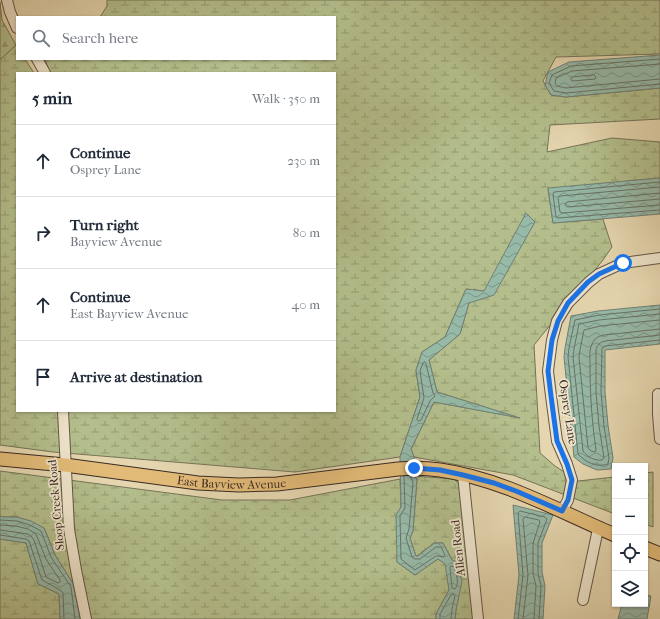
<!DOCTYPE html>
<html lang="en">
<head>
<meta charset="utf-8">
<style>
	body { margin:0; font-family:"IM FELL French Canon",serif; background:#f2f2f3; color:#1f2937 }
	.controls { position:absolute; right:12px; bottom:12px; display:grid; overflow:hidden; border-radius:0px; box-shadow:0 1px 3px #0004 }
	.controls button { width:36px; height:36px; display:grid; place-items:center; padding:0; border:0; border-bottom:1px solid #e0e1e3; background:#fff; color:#1f2937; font:20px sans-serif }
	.stop { position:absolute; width:12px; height:12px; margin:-9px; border:3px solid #1a73e8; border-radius:50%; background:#fff }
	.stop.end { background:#1a73e8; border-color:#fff; box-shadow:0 1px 4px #0008 }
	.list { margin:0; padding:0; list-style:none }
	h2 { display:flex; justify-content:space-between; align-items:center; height:52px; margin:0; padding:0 16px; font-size:17px }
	h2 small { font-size:13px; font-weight:400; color:#747a83 }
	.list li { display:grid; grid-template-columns:26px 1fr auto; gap:12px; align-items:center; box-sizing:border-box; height:72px; padding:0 16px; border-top:1px solid #e0e1e3 }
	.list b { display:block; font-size:15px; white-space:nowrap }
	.list p { margin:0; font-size:13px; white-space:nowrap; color:#747a83 }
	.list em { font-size:13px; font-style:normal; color:#747a83 }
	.icon { flex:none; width:22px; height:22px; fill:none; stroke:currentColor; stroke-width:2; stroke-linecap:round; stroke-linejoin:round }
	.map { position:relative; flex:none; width:660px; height:619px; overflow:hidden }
	.search { position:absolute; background:#fff; box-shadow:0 1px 3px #0004; left:16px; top:16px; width:320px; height:44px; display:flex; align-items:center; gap:10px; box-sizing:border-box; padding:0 14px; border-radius:0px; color:#747a83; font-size:15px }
	.panel { position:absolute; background:#fff; box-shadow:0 1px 3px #0004; left:16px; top:72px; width:320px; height:340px; border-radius:0px }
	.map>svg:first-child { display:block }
</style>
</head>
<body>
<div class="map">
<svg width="660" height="619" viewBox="0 0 660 619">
	<defs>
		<pattern id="forest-firs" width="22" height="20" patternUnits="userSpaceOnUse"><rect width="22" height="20" fill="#b3be8c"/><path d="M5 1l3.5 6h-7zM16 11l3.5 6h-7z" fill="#939b72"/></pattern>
		<pattern id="wetland-marsh" width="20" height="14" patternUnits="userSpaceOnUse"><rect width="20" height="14" fill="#b3be8c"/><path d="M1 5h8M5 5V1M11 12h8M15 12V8" fill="none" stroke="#939b72"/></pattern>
		<pattern id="water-waves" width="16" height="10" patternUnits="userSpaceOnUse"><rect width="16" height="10" fill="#96b9a8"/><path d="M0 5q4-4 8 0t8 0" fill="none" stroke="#7b9789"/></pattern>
	</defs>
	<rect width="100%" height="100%" fill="#e5d6af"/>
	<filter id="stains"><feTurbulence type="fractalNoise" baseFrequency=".005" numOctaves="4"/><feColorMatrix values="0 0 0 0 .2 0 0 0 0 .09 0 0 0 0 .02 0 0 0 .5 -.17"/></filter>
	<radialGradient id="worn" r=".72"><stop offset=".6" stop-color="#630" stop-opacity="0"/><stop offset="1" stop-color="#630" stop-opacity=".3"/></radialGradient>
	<path fill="url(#forest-firs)" stroke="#767458" d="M0 2 2 20 16 45 1 59H0Z"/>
	<path fill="url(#wetland-marsh)" stroke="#767458" d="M107 0H660V54L556 57 543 81 551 95 566 97 660 88V119L550 125 547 152 612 138 660 142V178L548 189 553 223 603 219 612 247 603 260 534 345 540 453 555 466 578 481 615 477V514L513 475 414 457 411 449 434 402 516 417 437 392 429 360 460 334 469 303 484 291 466 289 445 337 422 352 416 370 420 397 400 457 295 472 53 452 0 445V59H1L16 45 17 47V59H25L34 73H17V411H335V73H50L45 59H335V17H100L107 6Z
		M0 471 222 500H290L400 479 401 508 397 562 415 575 438 559 446 564 449 590 436 614V619H80L74 585 55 555 44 528 17 517H3L0 516Z
		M653 472V527L645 524V473Z
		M414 476 454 479 460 485 473 619H455L456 610 452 560 443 543H434L417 556H416L410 538 413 531 417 479Z
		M0 539 26 543 38 584 59 594 60 619H0Z"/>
	<path fill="url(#water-waves)" stroke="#718073" d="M660 55V88L566 97 551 95 545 85 548 72 569 62Z
		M660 178V214L553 223 548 188Z
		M526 213 535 222 494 295 469 303 460 334 429 360 437 392 520 418 434 402 411 449 414 457V476L417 479 413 531 410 538 416 556H418L434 543H443L452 560 457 562 462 581 456 610 455 619H436V614L449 590 445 564 438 559 415 575 397 562 396 515 401 507 400 457 420 397 416 370 422 352 445 337 466 289 484 291Z
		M660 305V344L605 350V392L608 425 613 458 611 469 597 470 583 464 574 457 564 357 565 348 571 316 598 311Z
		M513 505 553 515 542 543V572L545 586 543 619H514L519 575Z
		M0 516 3 517H17L31 521 44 528 55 555 74 585 80 619H60L59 594 38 584 26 543 0 539Z
		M645 595 651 596 647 619H618L622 604H645Z"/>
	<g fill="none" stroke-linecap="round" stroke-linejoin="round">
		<path stroke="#687266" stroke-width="1" d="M660 59 571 66 552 75 549 83 554 91 566 93 660 84
			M660 64 572 71 556 78 555 83 557 86 566 88 660 79
			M594 75 596 77 595 79 573 81 571 80V78L573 77Z
			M660 182 554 192 553 194 556 217 558 218 660 210
			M660 187 560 196 558 198 560 212 562 213 660 205
			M660 193 567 202 565 204 566 206 568 207 660 199
			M660 309 599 315 575 320 569 348 568 357 578 454C585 462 597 468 608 464L609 458 604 426 601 392 602 348 605 346 660 340
			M660 314 599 320 579 324 574 349 573 357 583 451C587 457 595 461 602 460L604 458 599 426 596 392V350C597 345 600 342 605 341L660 335
			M660 320 600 326 584 330 580 350 579 357 588 448 591 451 595 452 596 450C592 422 590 395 590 366 590 359 589 350 592 344 594 339 598 336 604 335L660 329
			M425 362 426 364 433 393 435 396 430 401 421 420 419 421 417 420V419L424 398 420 371 423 363Z
			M404 476 405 508 400 516 401 559 415 570 436 556H439L443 557 445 555 441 547H436L420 559H415L412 557 406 538 409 529 413 482 410 476
			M0 520 17 521 30 525 41 531 51 557 71 587 75 619
			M0 525 16 526 28 529 36 534 46 559 60 580V582L58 583 46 577 34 540 32 537 28 534 0 530
			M0 535 26 539 29 541 42 580 60 590 63 593 64 619
			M451 566 454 567C456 575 460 582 455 589L452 588 450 568Z
			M440 619V614L451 595 453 594 455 596 452 609 451 619
			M518 619 523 575 518 513 520 511 545 517 547 519 538 543V573L541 586 539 619
			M523 619 528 575 523 519 525 517 539 520 540 522 533 543V573L536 586 534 619"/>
		<defs>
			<path id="minor" d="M7 0 10 12 17 28
				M37 59 45 73
				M658 394V414L660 439
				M63 411 69 529 76 570 86 619
				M463 475 478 619
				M562 511 568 500 572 480 567 464 557 441 551 396 548 371 552 340 557 321 568 303 589 282 599 274 623 263 660 258
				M583 600 598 529"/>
			<g id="major">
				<path id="s1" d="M0 459 65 465 198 483 239 485 277 484 398 469C412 468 426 468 440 470 503 479 558 511 615 535"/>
				<path d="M645 548 660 554"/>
			</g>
		</defs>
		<use href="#minor" stroke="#655547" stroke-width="12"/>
		<use href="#major" stroke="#3a2a24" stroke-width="15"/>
		<use href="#minor" stroke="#eee4cb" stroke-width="10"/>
		<use href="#major" stroke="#e2bb78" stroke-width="13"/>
	</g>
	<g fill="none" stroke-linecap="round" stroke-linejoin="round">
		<path stroke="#1a73e8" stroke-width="5" d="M414 468 440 470 463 475 494 483 516 491 562 511 568 500 572 480 567 464 557 441 551 396 548 371 552 340 558 321 568 303 588 282 599 274 623 263"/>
	</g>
	<g text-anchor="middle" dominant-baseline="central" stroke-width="3.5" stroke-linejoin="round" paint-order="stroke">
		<g font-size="12" fill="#3a2a24" stroke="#eee4cb">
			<text transform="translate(568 412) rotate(81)">Osprey Lane</text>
			<text stroke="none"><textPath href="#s1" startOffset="233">East Bayview Avenue</textPath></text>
			<text transform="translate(56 505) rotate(-95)">Sloop Creek Road</text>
			<text transform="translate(458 548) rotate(-96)">Allen Road</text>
		</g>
	</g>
	<rect width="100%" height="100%" filter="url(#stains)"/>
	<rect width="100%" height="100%" fill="url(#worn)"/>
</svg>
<div class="controls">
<button>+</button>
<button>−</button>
<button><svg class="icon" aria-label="locate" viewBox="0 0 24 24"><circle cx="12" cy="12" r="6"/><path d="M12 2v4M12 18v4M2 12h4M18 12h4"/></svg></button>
<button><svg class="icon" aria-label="layers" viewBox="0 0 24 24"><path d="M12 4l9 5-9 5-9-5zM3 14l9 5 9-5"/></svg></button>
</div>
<div class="stop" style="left:623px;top:263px"></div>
<div class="stop end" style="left:414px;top:468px"></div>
<div class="search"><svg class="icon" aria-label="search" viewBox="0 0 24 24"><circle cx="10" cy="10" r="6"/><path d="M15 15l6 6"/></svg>Search here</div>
<section class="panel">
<h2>5 min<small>Walk · 350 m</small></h2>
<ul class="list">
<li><svg class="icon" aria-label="ahead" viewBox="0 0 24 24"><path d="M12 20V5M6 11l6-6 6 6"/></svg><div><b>Continue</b><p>Osprey Lane</p></div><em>230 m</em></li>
<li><svg class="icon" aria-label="right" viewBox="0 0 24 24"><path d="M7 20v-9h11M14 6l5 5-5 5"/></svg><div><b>Turn right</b><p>Bayview Avenue</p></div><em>80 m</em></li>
<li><svg class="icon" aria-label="ahead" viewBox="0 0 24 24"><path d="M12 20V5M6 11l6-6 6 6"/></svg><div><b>Continue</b><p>East Bayview Avenue</p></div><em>40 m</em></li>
<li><svg class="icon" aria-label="arrive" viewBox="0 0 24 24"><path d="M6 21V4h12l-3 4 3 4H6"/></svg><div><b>Arrive at destination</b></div></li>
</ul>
</section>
</div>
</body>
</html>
